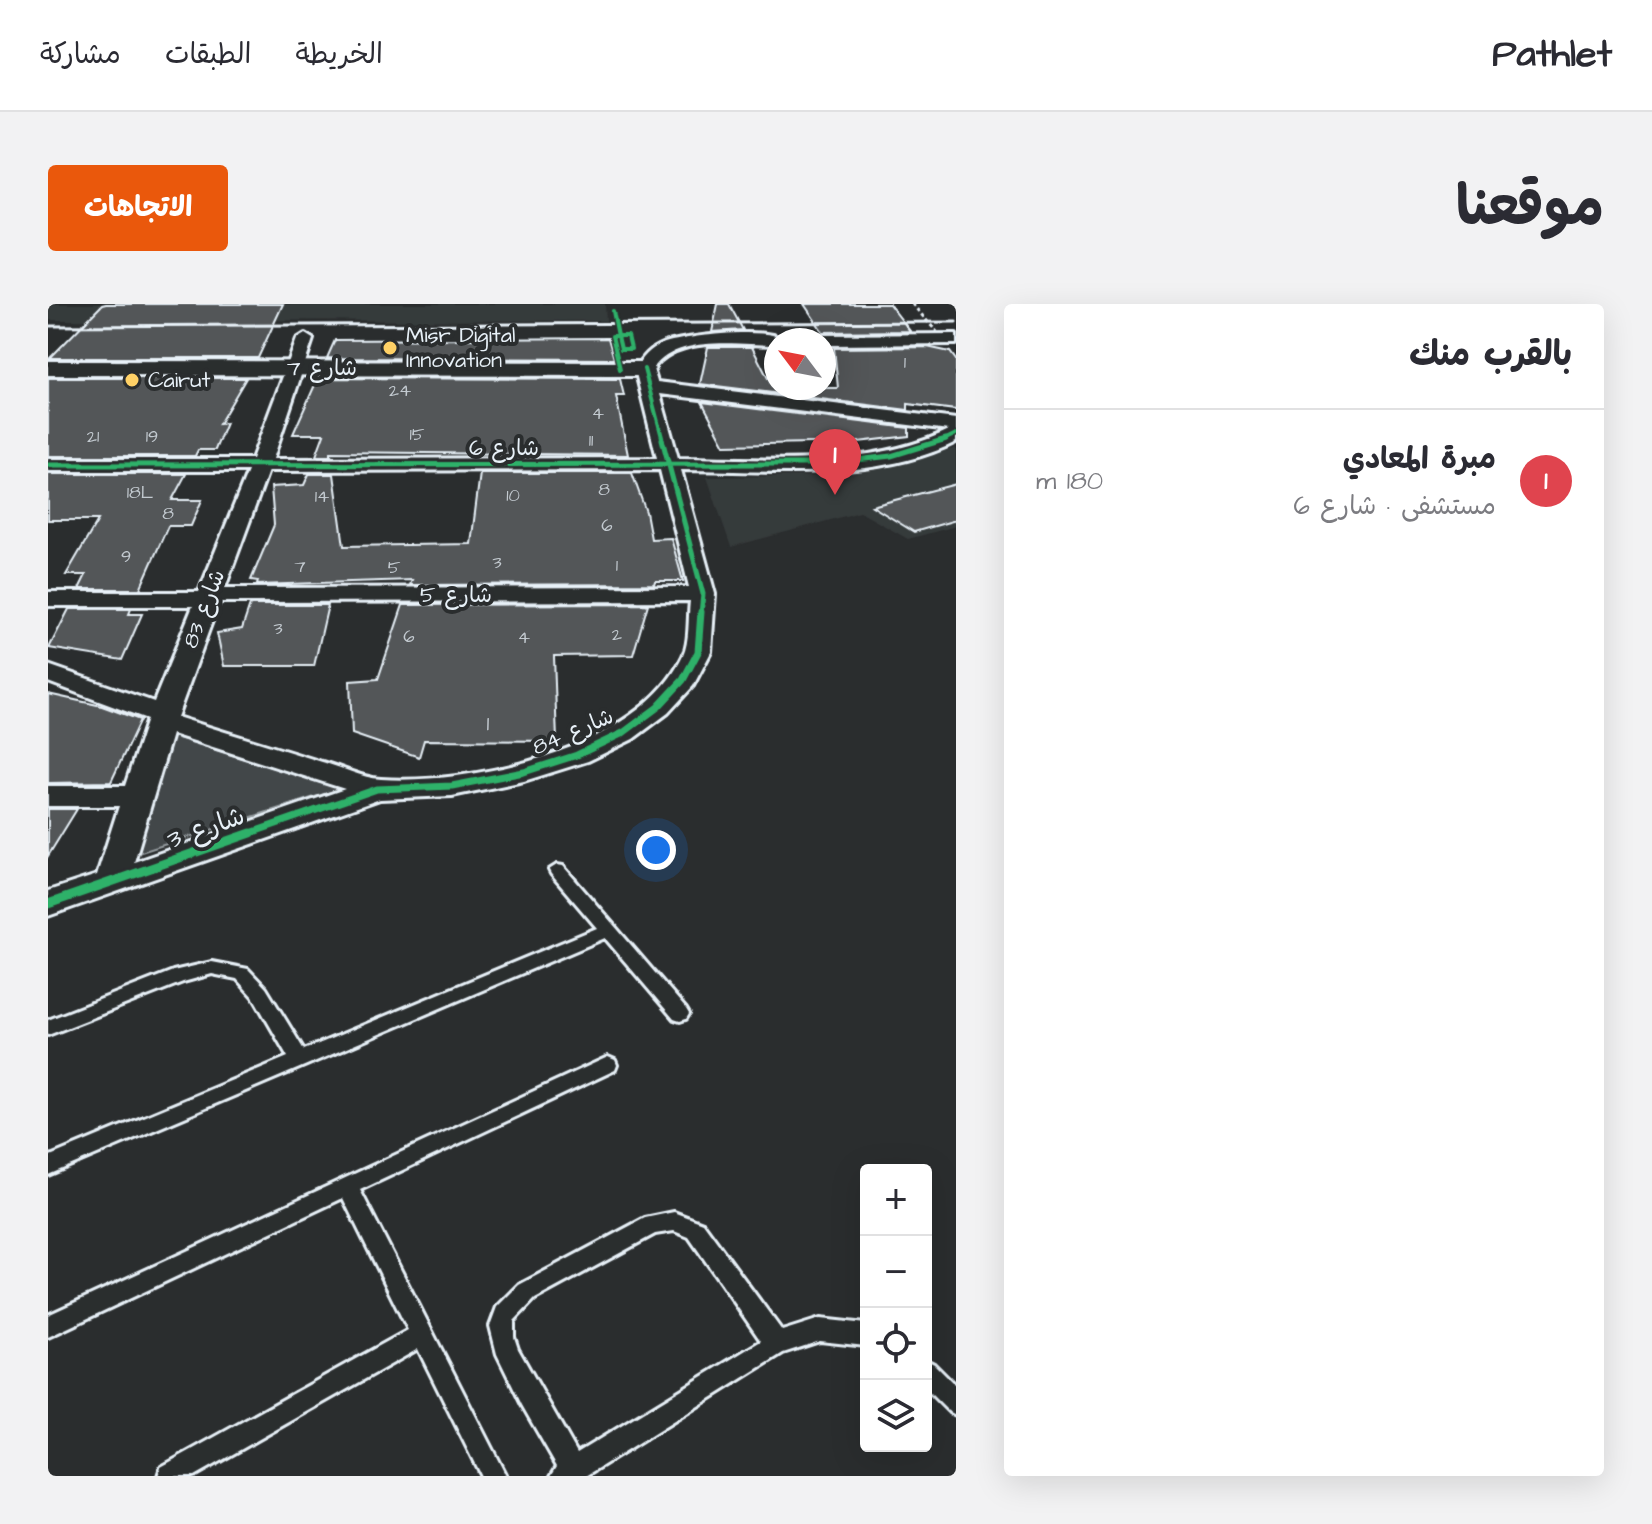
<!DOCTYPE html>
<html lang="ar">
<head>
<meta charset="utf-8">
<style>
	body { margin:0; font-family:"Architects Daughter","Playpen Sans Arabic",sans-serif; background:#f2f2f3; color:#2b2b33; direction:rtl }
	.controls { position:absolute; right:24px; bottom:24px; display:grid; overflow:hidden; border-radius:8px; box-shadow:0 8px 32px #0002 }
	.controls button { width:72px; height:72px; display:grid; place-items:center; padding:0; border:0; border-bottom:2px solid #e1e1e2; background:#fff; color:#2b2b33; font:40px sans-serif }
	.compass { position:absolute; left:716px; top:24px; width:72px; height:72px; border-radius:50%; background:#fff; box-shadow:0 8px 32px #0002; rotate:302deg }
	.you { position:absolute; left:608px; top:546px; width:28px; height:28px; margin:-20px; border:6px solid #fff; border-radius:50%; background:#1a73e8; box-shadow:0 0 0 12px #1a73e833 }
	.badge { display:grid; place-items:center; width:52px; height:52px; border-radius:50%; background:#ea580c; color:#fff; font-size:26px; font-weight:700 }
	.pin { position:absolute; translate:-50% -66px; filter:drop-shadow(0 2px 4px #0008) }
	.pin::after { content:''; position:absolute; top:42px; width:28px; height:24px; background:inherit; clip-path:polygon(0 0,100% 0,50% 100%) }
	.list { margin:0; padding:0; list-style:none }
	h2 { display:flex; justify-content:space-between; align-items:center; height:104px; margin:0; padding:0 32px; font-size:34px }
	h2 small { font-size:26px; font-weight:400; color:#7c7c81 }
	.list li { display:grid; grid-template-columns:52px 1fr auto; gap:24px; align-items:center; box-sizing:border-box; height:144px; padding:0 32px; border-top:2px solid #e1e1e2 }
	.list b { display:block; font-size:30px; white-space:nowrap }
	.list p { margin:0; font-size:26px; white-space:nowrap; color:#7c7c81 }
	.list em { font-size:26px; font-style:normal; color:#7c7c81 }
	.icon { flex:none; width:44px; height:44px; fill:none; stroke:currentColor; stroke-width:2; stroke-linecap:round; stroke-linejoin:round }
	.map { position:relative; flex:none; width:908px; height:1172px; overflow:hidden; direction:ltr; border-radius:8px }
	header { display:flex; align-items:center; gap:48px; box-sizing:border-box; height:112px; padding:0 40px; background:#fff; border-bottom:2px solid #e1e1e2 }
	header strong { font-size:38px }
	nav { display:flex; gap:44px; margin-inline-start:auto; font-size:28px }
	.intro { display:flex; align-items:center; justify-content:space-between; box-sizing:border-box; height:192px; padding:0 48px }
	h1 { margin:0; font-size:56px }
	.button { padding:20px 36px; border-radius:8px; background:#ea580c; color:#fff; font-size:28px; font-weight:700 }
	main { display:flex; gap:48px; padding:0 48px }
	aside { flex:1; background:#fff; border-radius:8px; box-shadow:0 8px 32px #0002 }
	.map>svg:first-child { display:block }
</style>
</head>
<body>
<header>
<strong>Pathlet</strong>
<nav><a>الخريطة</a><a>الطبقات</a><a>مشاركة</a></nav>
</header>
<div class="intro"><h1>موقعنا</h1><a class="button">الاتجاهات</a></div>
<main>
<aside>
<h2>بالقرب منك<small></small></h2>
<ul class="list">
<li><span class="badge" style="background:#e0444e">1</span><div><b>مبرة المعادي</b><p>مستشفى · شارع 6</p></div><em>180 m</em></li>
</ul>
</aside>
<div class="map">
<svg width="908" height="1172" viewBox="0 0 908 1172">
	<rect width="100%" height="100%" fill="#2a2d2e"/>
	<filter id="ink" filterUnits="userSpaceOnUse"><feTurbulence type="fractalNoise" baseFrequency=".0125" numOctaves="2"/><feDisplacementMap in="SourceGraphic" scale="16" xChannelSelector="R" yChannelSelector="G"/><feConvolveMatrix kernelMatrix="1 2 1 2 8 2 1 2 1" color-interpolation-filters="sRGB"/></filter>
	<g filter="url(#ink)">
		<path fill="#363a3b" d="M0 0H557L558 17 0 16Z
			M908 144V222L860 235 812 208 683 243 659 173 764 172 856 158Z"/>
		<path fill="#424648" stroke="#959ca0" stroke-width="2" d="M124 432 292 485 87 550Z"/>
		<path fill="#535759" stroke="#e8f1f8" stroke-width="2" d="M58 0H235L210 54H2L54 1Z
			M670 0H681L695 26 664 28Z
			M756 0H841L862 27 775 28Z
			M560 34 566 55 279 54 287 36Z
			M660 43H704L725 84H790L786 44 879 43 902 48 908 56V106L860 100V106L652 80Z
			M0 74H198L171 120 178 119 167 146H150L147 152H0Z
			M270 74 572 75 576 92H568L580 151 283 148V152H268L276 130H245Z
			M654 98 861 124V132L810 138 677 141Z
			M432 169H584L598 208 603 235 623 234 635 277H607L606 280 362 281 364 276 209 281 210 277 203 276 226 221 223 183 256 181 261 170H286L296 242 423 240Z
			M0 170H138L124 196H154L143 222H120L92 285H31L38 271H18L50 216H0Z
			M908 180V216L866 228 824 202Z
			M600 300 585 351 506 352 509 437 376 436 371 453 304 430 302 377 330 375 355 301Z
			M202 301H280L266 362H176L169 329 194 325Z
			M21 305H83L81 310H94L74 356 1 344Z
			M0 390 54 402 92 416 63 478 0 479Z
			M0 505H29L0 552Z"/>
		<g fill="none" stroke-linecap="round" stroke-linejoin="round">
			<defs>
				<path id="service" d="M509 561 515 562 638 705 641 710 638 715 632 717 626 715 557 634 0 871V853L240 753 206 694 189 675 164 670 135 678 0 731V716L125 667 164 658 200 665 218 684 256 746 549 624 503 570 501 566Z
					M560 753 567 756 569 761 567 766 312 886 458 1172H433L370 1045 146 1172H110L113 1163 360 1026 295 894 0 1033V1011Z
					M626 908 655 919 734 1027 772 1015 818 1020V1042L772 1037 735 1049 538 1172H503L509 1162 474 1101 449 1050 442 1022 449 1003 471 981 597 914ZM626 927 641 933 713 1037 529 1149 470 1045 466 1033V1017L487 995 607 930Z
					M878 1056 886 1060 908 1082V1111L900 1107 878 1085Z"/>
				<path id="minor" d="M257 30 265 35 225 155 609 154 587 65C595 54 601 45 614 40 635 32 721 22 736 36H728V41C691 41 629 30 605 65L609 78 908 115V138C827 179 721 166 633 166L667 290 663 348 645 382 620 409 585 435 540 457 476 477 404 492 332 495 0 612V587L49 571 71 502H0V482H77L99 415 0 378V361L106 398 145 302H0V288H151L200 167H0V155H204L249 35ZM612 90 901 126C819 166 718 154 630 154ZM612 166 641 283 177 284 220 167ZM642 297C640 314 642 337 635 352 591 445 427 481 333 475 314 474 293 463 274 458 226 443 177 428 129 413L171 298ZM124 430 297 485 86 558Z
					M908 30V40L776 41V36H768L776 31Z"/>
				<path id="tertiary" d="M0 57 596 58 607 65 596 72 0 71Z"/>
			</defs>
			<use href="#service" stroke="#e8f1f8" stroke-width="6"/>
			<use href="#minor" stroke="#e8f1f8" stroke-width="6"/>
			<use href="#tertiary" stroke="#e8f1f8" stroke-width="6"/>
			<use href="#service" fill="#2a2d2e" fill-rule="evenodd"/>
			<use href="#minor" fill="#2a2d2e" fill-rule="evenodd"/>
			<use href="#tertiary" fill="#2a2d2e" fill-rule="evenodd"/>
			<path stroke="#e8f1f8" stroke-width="3" d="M0 22 908 18"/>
			<path stroke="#e8f1f8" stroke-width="3" stroke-dasharray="4 3" stroke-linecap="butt" d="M864 0 889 28"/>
			<defs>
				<path id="cycleway-far3" d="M565 7 570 32
					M570 32H580L583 45H573Z
					M570 32H564L572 65
					M596 65 615 137
					M894 137 908 130"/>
				<path id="cycleway-far2" d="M614 135 655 290 653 310
					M0 161 774 160 843 152 898 135"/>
				<path id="cycleway-far1" d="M197 531 329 485 404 482 476 468 529 451 575 429 610 403 635 376 650 348 653 308"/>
				<path id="cycleway" d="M0 600 203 529"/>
			</defs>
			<use href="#cycleway-far3" stroke="#2a2d2e" stroke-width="7"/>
			<use href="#cycleway-far2" stroke="#2a2d2e" stroke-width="8"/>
			<use href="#cycleway-far1" stroke="#2a2d2e" stroke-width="11"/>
			<use href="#cycleway" stroke="#2a2d2e" stroke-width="14"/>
			<use href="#cycleway-far3" stroke="#2db169" stroke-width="4"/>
			<use href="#cycleway-far2" stroke="#2db169" stroke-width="5"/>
			<use href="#cycleway-far1" stroke="#2db169" stroke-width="7"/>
			<use href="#cycleway" stroke="#2db169" stroke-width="9"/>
		</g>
	</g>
	<g fill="#ffd166" stroke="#2a2d2e" stroke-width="3">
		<circle cx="342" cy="44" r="8"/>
		<circle cx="84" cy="76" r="8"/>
	</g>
	<g text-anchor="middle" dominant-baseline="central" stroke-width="8" stroke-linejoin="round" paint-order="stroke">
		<g font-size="18" fill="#c3cad0">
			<text x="857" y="58">1</text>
			<text x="352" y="86">24</text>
			<text x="550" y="109">4</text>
			<text x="369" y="130">15</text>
			<text x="45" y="132">21</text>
			<text x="104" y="132">19</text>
			<text x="543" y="136">11</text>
			<text x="556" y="185">8</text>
			<text x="92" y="188">18L</text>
			<text x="465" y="191">10</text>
			<text x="274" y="192">14</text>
			<text x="120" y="209">8</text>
			<text x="559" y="221">6</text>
			<text x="78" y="252">9</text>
			<text x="449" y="258">3</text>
			<text x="569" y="261">1</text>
			<text x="252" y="262">7</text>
			<text x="346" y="263">5</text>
			<text x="230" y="324">3</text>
			<text x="569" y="330">2</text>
			<text x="361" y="332">6</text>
			<text x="476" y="333">4</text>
		</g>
		<g font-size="22" fill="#e8f1f8" stroke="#2a2d2e" text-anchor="start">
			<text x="358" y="31">Misr Digital<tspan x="358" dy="25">Innovation</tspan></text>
			<text x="100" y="76">Cairut</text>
		</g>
		<g font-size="22" fill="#e8f1f8" stroke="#2a2d2e">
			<text x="274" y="64">شارع 7</text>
			<text x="456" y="144">شارع 6</text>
			<text x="408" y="291">شارع 5</text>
			<text transform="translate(156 305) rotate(-69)">شارع 83</text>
			<text transform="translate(525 428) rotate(-23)">شارع 84</text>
		</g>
		<g font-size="22" fill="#c3cad0">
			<text x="440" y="419">1</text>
		</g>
		<g font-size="26" fill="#e8f1f8" stroke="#2a2d2e">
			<text transform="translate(158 524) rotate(-19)">شارع 3</text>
		</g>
	</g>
</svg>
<div class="controls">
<button>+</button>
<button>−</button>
<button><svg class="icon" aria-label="locate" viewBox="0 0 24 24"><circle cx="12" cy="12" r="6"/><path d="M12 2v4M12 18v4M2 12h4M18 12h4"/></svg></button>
<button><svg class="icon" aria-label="layers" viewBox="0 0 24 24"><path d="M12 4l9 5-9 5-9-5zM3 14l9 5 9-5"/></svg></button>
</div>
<svg class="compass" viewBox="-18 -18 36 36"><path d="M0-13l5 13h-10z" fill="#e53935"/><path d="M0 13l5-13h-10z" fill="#7c7c81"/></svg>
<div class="you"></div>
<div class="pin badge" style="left:787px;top:191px;background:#e0444e">1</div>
</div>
</main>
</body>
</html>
